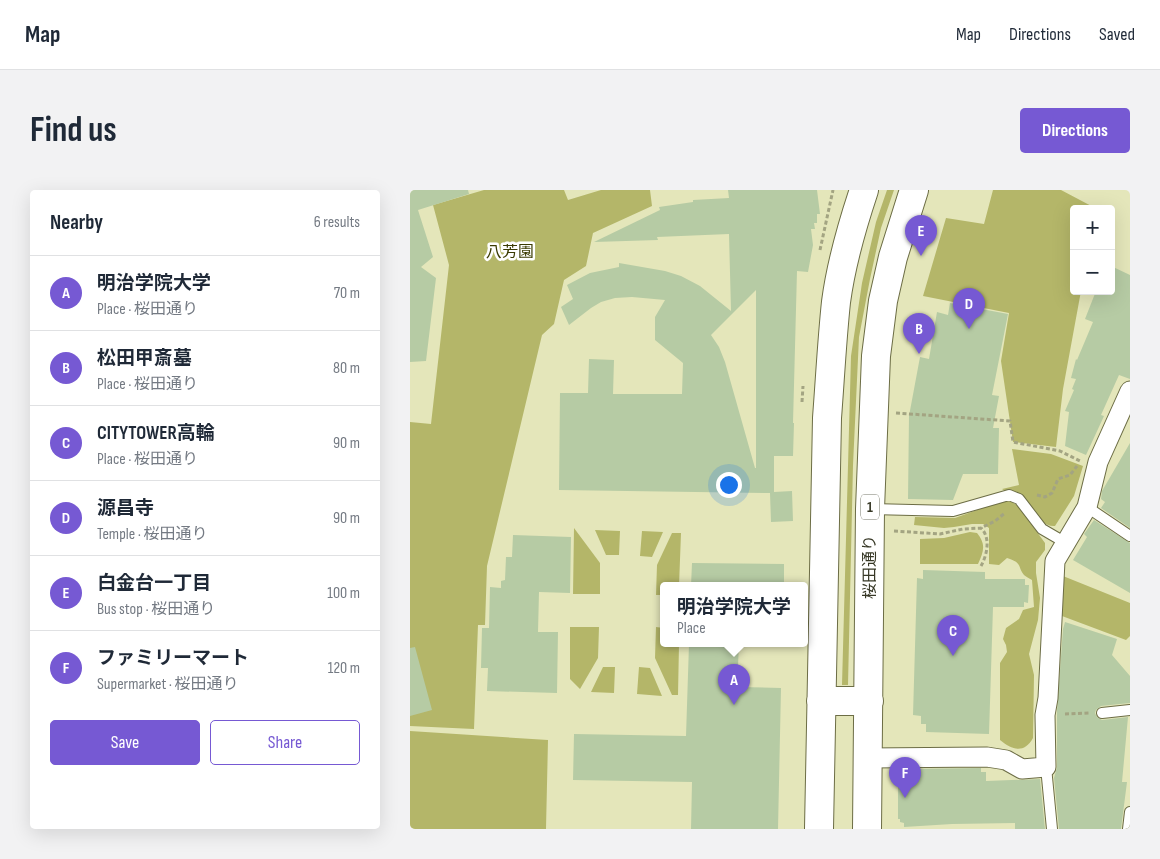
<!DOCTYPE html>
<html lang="en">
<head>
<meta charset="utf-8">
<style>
	body { margin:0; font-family:"Sofia Sans Condensed","Noto Sans JP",sans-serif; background:#f2f2f3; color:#1f2937 }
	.controls { position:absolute; right:15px; top:15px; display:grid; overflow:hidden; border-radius:5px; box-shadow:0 5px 20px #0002 }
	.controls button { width:45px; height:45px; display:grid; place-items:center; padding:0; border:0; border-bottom:1px solid #e0e1e3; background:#fff; color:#1f2937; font:25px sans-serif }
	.you { position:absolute; left:318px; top:294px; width:18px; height:18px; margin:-12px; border:4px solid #fff; border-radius:50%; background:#1a73e8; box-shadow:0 0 0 8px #1a73e833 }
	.badge { display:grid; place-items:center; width:32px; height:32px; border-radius:50%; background:#7659d3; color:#fff; font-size:16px; font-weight:700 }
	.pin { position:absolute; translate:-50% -41px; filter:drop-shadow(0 1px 2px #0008) }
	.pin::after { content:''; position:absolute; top:26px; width:18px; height:15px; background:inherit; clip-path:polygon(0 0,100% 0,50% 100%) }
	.popup { position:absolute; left:250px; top:392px; width:148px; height:65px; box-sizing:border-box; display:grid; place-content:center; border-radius:5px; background:#fff; filter:drop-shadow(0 1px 4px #0005); font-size:16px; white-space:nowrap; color:#747a83 }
	.popup b { font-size:19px; color:#1f2937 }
	.popup::after { content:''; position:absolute; left:50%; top:100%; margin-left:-10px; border:10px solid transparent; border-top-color:#fff }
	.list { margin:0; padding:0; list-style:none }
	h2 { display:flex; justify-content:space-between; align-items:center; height:65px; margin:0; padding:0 20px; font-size:21px }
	h2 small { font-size:16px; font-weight:400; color:#747a83 }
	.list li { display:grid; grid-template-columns:32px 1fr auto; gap:15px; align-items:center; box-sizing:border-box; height:75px; padding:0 20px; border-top:1px solid #e0e1e3 }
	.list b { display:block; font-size:19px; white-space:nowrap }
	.list p { margin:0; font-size:16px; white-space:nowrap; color:#747a83 }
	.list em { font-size:16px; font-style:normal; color:#747a83 }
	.actions { display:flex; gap:10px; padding:15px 20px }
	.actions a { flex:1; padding:11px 0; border:1px solid #7659d3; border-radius:5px; text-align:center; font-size:18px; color:#7659d3 }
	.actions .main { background:#7659d3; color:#fff }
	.map { position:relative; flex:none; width:720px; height:639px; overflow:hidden; border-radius:5px }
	header { display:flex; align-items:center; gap:30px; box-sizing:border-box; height:70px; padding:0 25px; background:#fff; border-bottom:1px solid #e0e1e3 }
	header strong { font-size:24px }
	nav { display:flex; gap:28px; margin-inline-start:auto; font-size:18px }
	.intro { display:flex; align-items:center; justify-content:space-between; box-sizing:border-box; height:120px; padding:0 30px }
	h1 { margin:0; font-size:35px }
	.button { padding:12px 22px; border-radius:5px; background:#7659d3; color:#fff; font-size:18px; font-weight:700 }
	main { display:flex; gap:30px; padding:0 30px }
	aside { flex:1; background:#fff; border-radius:5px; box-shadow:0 5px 20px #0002 }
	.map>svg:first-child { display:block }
</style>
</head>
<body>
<header>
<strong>Map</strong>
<nav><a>Map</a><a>Directions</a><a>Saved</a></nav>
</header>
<div class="intro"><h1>Find us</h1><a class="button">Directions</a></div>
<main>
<aside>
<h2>Nearby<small>6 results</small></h2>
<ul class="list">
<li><span class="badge">A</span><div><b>明治学院大学</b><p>Place · 桜田通り</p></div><em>70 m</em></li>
<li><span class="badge">B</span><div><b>松田甲斎墓</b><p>Place · 桜田通り</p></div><em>80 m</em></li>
<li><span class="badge">C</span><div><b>CITYTOWER高輪</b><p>Place · 桜田通り</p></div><em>90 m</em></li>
<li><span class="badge">D</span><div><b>源昌寺</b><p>Temple · 桜田通り</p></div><em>90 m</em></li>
<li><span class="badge">E</span><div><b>白金台一丁目</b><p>Bus stop · 桜田通り</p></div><em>100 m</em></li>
<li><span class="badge">F</span><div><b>ファミリーマート</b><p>Supermarket · 桜田通り</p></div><em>120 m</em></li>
</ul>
<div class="actions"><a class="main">Save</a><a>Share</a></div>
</aside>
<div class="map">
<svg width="720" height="639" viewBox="0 0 720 639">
	<rect width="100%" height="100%" fill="#e4e6ba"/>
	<path fill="#b4b669" d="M74 0H154L158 10 191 0H240L242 16 183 43 176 76 154 90 144 134 132 145 77 376 75 435H68L64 539 0 536V232L21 234 39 75 23 15Z
		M477 0H484L471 38 460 89 449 147 443 275 438 495H432L441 166 452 93 466 32Z
		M583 0H651L687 19H664V101H671L653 199 646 257 603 252 591 171 599 123 513 106 536 28 574 34Z
		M602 259 641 264 673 276 664 306 645 336C630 338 606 307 592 299L609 295Z
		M596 311 602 312 608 316 635 353V360L626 372V383L630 408 628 430 619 464 624 485 623 548C614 564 602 560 590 550V473L597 462 596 455 593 449 596 438 609 429 613 420 624 417 622 390C619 388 616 387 614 385 607 376 613 373 597 368L589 375 579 374V338L573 334H562L544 337 534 338 504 335 505 327 545 328 578 316Z
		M164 338 190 373V404H163Z
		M185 340 210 341 209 365H196Z
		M232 341 253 342 242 367 230 366Z
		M560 342 567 343C576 354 574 361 568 374H510V349L534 348Z
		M262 343H271L269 396H254V405H246L247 375Z
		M653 386 720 413V446L716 450 652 426Z
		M160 437H189L188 468 170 499 160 489Z
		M246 437 254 438V454H269L268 505H262L245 468Z
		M193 477H205L204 503 181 502Z
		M229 477 240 478 252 506 227 504Z
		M0 541 138 550 136 639H0Z"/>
	<path fill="#b6cba4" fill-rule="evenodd" d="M0 0H58L59 4 8 20 23 67 11 77 26 88 16 171 0 172Z
		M318 0H407L410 24H407V33H404L405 39H401L403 55 398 82 387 81 383 233H384L383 266H364V302L382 301 383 331 361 332 360 303 149 300 150 203H178L179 169 204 170 203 204H272L273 173 245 150V127L255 110 222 107 205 108 191 112 181 118 159 135 151 117 163 109 157 95 180 83 209 77V73L255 81 271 86 290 96 321 121 319 44 247 47 248 50 184 52 250 20 249 17 283 12V10L319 8ZM346 100V278H345L315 172 309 157 301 145Z
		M701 76 720 85V189L709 185 691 225 694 226 676 265 655 256 659 222 655 221 664 200 662 199 666 189 661 188 666 169 667 170 683 132 675 129 686 101H701Z
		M540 113 598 124 582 205 589 206 583 238H589L588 284H553L543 310 498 309 499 226 510 167 519 169 527 122 538 125Z
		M720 253V338L691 318 695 312 691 309 692 301Z
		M684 330 720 353V403L663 370 677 347 674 344Z
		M103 345 161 347 160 403 129 402 128 442H148L147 503 77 501 78 478H71L72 438H79L80 397 91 398V391L95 390 96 367H102Z
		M282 373 374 374V396H281Z
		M513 380 575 382V389H615V395H619L618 413 614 412V417H583L579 544 516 542V534H511V526L503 525 507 388 513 389Z
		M655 432 707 449 702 465 720 486V513L691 516 686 520 685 523 687 527 692 530 718 527 712 592H717L711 639H649L644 588 647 577V521L653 439Z
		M279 454H329L327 497 371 498 368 639H281L282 592 163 590 164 544 276 546Z
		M5 457 22 520 0 526V458Z
		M571 578V582H576V591L630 589 635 639H605V633L542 634 494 637V633L490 632V629H488V589L489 582H492V579Z"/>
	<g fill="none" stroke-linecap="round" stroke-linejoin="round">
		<defs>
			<path id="service" d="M677 317 720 346
				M461 319 543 321 599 305 609 309 632 339 656 353
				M692 523 720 520
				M636 577 642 639
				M718 639 720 622"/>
			<path id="minor" d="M458 568 577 567 596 570 612 579 636 577 635 525 638 508 645 371 677 317 688 272 720 201"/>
			<path id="trunk" d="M411 511H459
				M409 639 417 228C420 189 422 150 426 112 431 74 442 36 454 0
				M457 639 460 319 466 166 473 111 483 67 504 0"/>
		</defs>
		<use href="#service" stroke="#6c6d45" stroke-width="12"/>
		<use href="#minor" stroke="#6c6d45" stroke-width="21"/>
		<use href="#trunk" stroke="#6c6d45" stroke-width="30"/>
		<path stroke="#a3a482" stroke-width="3" stroke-dasharray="4 2.5" stroke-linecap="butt" d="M410 60 423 0
			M392 212 393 196
			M486 223 600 231 603 252 650 261 670 271
			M627 305 635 307 642 303 648 289 660 285 667 276
			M484 341 530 344 553 339 571 338 585 331 595 323
			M571 376C577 365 581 348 571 338
			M655 524 679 523"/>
		<use href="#service" stroke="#fff" stroke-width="10"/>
		<use href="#minor" stroke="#fff" stroke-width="19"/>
		<use href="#trunk" stroke="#fff" stroke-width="28"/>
	</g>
	<g text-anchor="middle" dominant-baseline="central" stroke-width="5" stroke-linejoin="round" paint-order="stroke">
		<rect fill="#fff" stroke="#737467" stroke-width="1" x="451" y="304.5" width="18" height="25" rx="4"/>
		<g font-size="15" font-weight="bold" fill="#373826">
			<text x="460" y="317">1</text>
		</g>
		<g font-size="16" fill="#3b3b03" stroke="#fff">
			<text x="100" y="62">八芳園</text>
		</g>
		<g font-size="16" fill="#373826" stroke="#fff">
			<text transform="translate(460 377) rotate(-90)">桜田通り</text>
		</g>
	</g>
</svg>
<div class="controls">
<button>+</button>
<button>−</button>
</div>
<div class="you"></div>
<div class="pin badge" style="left:324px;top:515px">A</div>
<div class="popup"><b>明治学院大学</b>Place</div>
<div class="pin badge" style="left:509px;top:164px">B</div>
<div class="pin badge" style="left:543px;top:466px">C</div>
<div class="pin badge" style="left:559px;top:139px">D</div>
<div class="pin badge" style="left:511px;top:66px">E</div>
<div class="pin badge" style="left:495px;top:608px">F</div>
</div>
</main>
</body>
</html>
